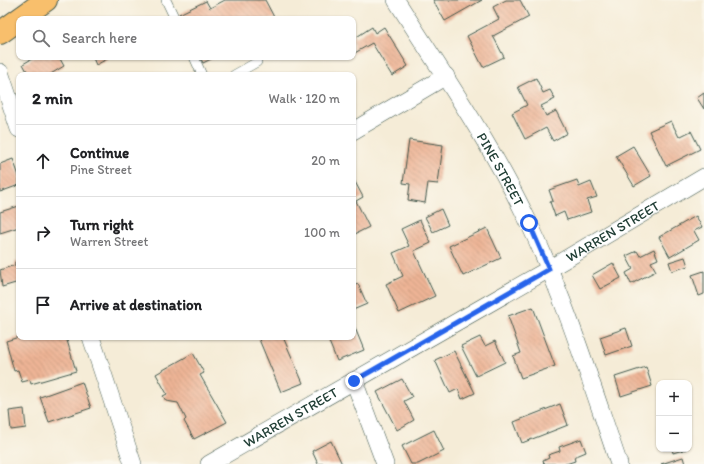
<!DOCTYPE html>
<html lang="en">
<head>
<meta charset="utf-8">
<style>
	body { margin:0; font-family:Itim,sans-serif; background:#f6f6f6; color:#202124 }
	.controls { position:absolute; right:12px; bottom:12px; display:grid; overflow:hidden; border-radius:8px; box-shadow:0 1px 3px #0004 }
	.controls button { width:36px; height:36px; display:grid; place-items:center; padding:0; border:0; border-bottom:1px solid #e0e0e0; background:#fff; color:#202124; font:20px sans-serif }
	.stop { position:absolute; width:12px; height:12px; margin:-9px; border:3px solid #2563eb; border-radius:50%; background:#fff }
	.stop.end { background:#2563eb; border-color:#fff; box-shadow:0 1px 4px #0008 }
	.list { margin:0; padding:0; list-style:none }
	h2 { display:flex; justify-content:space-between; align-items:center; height:52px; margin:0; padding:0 16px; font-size:17px }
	h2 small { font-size:13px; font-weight:400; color:#757577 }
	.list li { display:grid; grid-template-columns:26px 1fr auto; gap:12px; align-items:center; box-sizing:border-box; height:72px; padding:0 16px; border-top:1px solid #e0e0e0 }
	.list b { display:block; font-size:15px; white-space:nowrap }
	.list p { margin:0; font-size:13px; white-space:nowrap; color:#757577 }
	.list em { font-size:13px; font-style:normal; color:#757577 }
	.icon { flex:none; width:22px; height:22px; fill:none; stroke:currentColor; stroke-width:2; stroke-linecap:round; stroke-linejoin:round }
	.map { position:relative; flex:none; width:704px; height:464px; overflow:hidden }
	.search { position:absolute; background:#fff; box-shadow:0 1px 3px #0004; left:16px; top:16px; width:340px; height:44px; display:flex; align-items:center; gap:10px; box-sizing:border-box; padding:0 14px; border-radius:8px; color:#757577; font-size:15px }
	.panel { position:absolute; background:#fff; box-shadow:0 1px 3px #0004; left:16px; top:72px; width:340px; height:268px; border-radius:8px }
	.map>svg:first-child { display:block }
</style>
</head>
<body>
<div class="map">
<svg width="704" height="464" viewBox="0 0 704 464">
	<defs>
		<pattern id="building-back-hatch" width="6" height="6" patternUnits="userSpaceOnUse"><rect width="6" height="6" fill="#eeb495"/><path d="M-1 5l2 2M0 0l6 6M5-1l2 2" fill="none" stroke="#c0947a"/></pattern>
	</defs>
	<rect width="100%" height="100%" fill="#fbf7ec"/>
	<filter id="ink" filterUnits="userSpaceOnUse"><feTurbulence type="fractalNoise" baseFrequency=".025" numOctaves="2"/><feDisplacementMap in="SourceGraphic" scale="8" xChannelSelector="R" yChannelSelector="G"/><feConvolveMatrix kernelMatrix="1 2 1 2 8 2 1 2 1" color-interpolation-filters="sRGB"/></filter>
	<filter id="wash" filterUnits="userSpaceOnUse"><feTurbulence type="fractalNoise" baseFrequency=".012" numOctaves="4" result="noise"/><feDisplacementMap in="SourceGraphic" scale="16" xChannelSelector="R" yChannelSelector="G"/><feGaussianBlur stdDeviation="0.9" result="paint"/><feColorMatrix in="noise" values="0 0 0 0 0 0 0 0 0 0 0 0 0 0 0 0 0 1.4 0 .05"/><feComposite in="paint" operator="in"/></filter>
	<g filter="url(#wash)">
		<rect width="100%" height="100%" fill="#f5ecd7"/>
		<g id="blocks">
			<path fill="url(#building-back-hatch)" d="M225 0H265L275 19H181L179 14 206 1 210 8Z
				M433 0H482L445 21Z
				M506 0H520L529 17 493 36 504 57 483 67 467 36 499 19 493 7Z
				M372 27 375 33 384 27 408 66 392 76 372 43 353 54V35L355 38Z
				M35 57H59L64 66 49 75H29L23 64Z
				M106 57 107 59 96 65 93 58Z
				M200 57H215L203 63Z
				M536 78 543 93 550 90 555 99 541 106 546 116 556 111 567 133 553 141 546 128 525 139 512 113 527 105 518 87Z
				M704 93V109L697 98Z
				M671 121 679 137 691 131 700 149 666 166 649 131Z
				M409 140 443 145 438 184 428 183 425 203 408 200 410 184 403 183Z
				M633 146 651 176 634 186 616 156Z
				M13 159 19 176V185L0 192V164Z
				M353 178 363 197 356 201 369 227 355 234 353 230Z
				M577 180 579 187 591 182 597 197 587 200 591 212 567 220 564 212 555 216 550 202 553 201 549 190Z
				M19 206V227L0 233V212Z
				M441 209 448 225 433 232 425 217Z
				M696 216 702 227 694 231 699 240 670 257 659 237Z
				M420 220 431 243 414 251 435 296 399 313 386 284 403 276 393 253 409 246 401 229Z
				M487 228 501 258 463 276 449 246Z
				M654 249 658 259 651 262 656 271 631 284 626 273 633 269 626 256 637 251 640 256Z
				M685 257 688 266 672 271 669 262Z
				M19 261V282L2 287 0 270 15 265V262Z
				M613 263 621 278 600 289 592 275Z
				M704 271V294L699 296 692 275Z
				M358 284 367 304 353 310V286Z
				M533 307 555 366 521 378 513 356 521 353 508 316Z
				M353 323 364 350 337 361 327 337H353Z
				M626 328 632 346 606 355 600 337Z
				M19 337H66L76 371 31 384 30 380 22 382 18 370 14 371 6 341Z
				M258 337H283L303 383 281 392Z
				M480 337 485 346 495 341 505 362 476 376 461 346Z
				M454 351 475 393 462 399 458 389 450 393 435 360Z
				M193 353 204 373 200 375 227 422 194 439 184 421 186 419 178 403 166 401 163 396 167 394 156 374Z
				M646 367 652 386 621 396 615 377Z
				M402 379 412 397 404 401 414 420 397 430 377 392Z
				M82 382 91 408 49 422 40 397Z
				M560 404 568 425 522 443 514 422Z
				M24 409 26 428 11 430 9 411Z
				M434 430 444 451 418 464H411L402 446Z
				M581 439 586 452 574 457 575 461 566 464H544L543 461 549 458 548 455 560 451 559 447Z
				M331 441 342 464H318L312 451Z
				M672 449H686L673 453Z
				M683 457 685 464H661Z"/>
		</g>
	</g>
	<g filter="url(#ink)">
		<use href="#blocks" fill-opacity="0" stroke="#3f574c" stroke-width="1"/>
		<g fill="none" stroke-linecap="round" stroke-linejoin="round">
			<defs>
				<path id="lane" d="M166 0 175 19
					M194 57 202 75
					M234 75 257 62"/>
				<g id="street">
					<path id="s1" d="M396 0C442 73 492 145 529 223 566 301 591 383 619 464"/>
					<path d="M0 72 19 129"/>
					<path d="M353 131 446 76"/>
					<path d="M91 337 133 464"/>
					<path d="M354 381 385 464"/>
					<path id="s2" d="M209 464 549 269 704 177"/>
				</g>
				<path id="primary" d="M0 33 46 0"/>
			</defs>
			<use href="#lane" stroke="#3f574c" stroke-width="10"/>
			<use href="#street" stroke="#3f574c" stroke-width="18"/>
			<use href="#primary" stroke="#3f574c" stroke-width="24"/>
			<use href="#lane" stroke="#fff" stroke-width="9"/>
			<use href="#street" stroke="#fff" stroke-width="17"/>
			<use href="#primary" stroke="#f8bf6c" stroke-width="22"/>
		</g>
	</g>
	<g fill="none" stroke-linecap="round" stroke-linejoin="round" filter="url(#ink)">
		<path stroke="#2563eb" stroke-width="5" d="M354 381 549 269 529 223"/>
	</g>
	<g text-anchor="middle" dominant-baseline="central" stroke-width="3" stroke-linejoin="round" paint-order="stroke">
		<g font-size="14" fill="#1f3d34" stroke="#fbf7ec">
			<text stroke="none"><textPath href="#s1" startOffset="199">PINE STREET</textPath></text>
			<text stroke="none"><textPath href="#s2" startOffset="466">WARREN STREET</textPath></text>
			<text stroke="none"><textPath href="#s2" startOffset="94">WARREN STREET</textPath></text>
		</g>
	</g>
</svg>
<div class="controls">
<button>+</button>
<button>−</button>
</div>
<div class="stop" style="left:529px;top:223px"></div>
<div class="stop end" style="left:354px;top:381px"></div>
<div class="search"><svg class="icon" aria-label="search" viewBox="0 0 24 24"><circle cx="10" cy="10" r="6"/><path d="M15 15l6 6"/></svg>Search here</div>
<section class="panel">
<h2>2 min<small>Walk · 120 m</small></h2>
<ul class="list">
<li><svg class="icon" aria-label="ahead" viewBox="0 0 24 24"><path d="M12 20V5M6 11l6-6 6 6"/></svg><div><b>Continue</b><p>Pine Street</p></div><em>20 m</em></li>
<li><svg class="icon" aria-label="right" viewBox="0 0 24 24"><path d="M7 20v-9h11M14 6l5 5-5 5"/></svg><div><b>Turn right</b><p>Warren Street</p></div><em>100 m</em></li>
<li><svg class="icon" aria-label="arrive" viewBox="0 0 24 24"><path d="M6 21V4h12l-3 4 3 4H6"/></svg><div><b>Arrive at destination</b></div></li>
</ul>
</section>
</div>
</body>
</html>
